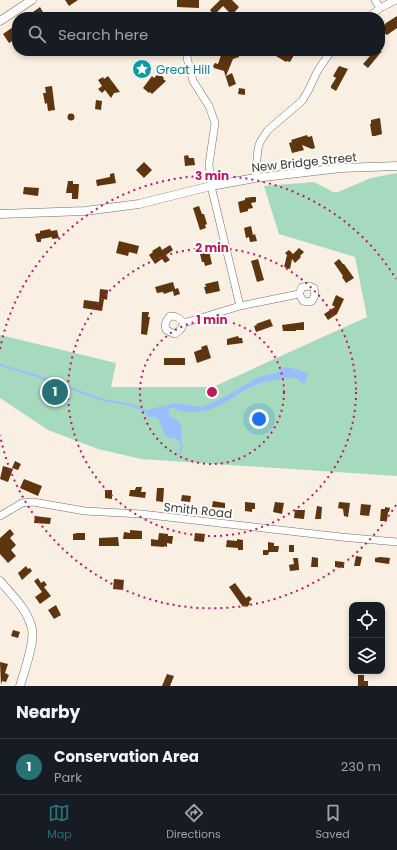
<!DOCTYPE html>
<html lang="en">
<head>
<meta charset="utf-8">
<style>
	body { margin:0; font-family:Poppins,sans-serif; background:#20242c; color:#f1f3f6 }
	.controls { position:absolute; right:12px; bottom:12px; display:grid; overflow:hidden; border-radius:8px; box-shadow:0 2px 6px #0003 }
	.controls button { width:36px; height:36px; display:grid; place-items:center; padding:0; border:0; border-bottom:1px solid #363941; background:#171b24; color:#f1f3f6; font:20px sans-serif }
	.you { position:absolute; left:259px; top:419px; width:14px; height:14px; margin:-10px; border:3px solid #fff; border-radius:50%; background:#1a73e8; box-shadow:0 0 0 6px #1a73e833 }
	.badge { display:grid; place-items:center; width:26px; height:26px; border-radius:50%; background:#277275; color:#fff; font-size:13px; font-weight:700 }
	.pin { position:absolute; translate:-50% -50%; border:2px solid #fff; box-shadow:0 1px 4px #0006 }
	.list { margin:0; padding:0; list-style:none }
	h2 { display:flex; justify-content:space-between; align-items:center; height:52px; margin:0; padding:0 16px; font-size:17px }
	h2 small { font-size:13px; font-weight:400; color:#9ea1a6 }
	.list li { display:grid; grid-template-columns:26px 1fr auto; gap:12px; align-items:center; box-sizing:border-box; height:56px; padding:0 16px; border-top:1px solid #363941 }
	.list b { display:block; font-size:15px; white-space:nowrap }
	.list p { margin:0; font-size:13px; white-space:nowrap; color:#9ea1a6 }
	.list em { font-size:13px; font-style:normal; color:#9ea1a6 }
	.icon { flex:none; width:22px; height:22px; fill:none; stroke:currentColor; stroke-width:2; stroke-linecap:round; stroke-linejoin:round }
	.map { position:relative; flex:none; width:397px; height:686px; overflow:hidden }
	.search { position:absolute; background:#171b24; box-shadow:0 2px 6px #0003; left:12px; right:12px; top:12px; height:44px; display:flex; align-items:center; gap:10px; box-sizing:border-box; padding:0 14px; border-radius:16px; color:#9ea1a6; font-size:15px }
	.sheet { height:108px; background:#171b24 }
	nav { display:flex; justify-content:space-around; align-items:center; box-sizing:border-box; height:56px; border-top:1px solid #363941; background:#171b24; font-size:11px; color:#9ea1a6 }
	nav a { display:grid; justify-items:center; gap:2px }
	nav .on { color:#277275 }
	.map>svg:first-child { display:block }
</style>
</head>
<body>
<div class="map">
<svg width="397" height="686" viewBox="0 0 397 686">
	<rect width="100%" height="100%" fill="#f9efe2"/>
	<path fill="#a6dabe" d="M397 173V476L141 459 98 449 48 430 0 398V335L116 363 111 387H213L367 317 355 257 279 234 264 186 314 182 333 192H338L371 178Z"/>
	<path fill="#9abefb" d="M285 367 299 370 308 374 306 382 303 384 296 378C280 379 266 380 251 387 235 394 222 408 204 411 197 412 185 413 179 411 175 409 175 407 170 408L168 414C171 417 176 419 179 422 183 427 180 437 181 443L176 439 167 437 163 431 159 420 155 417H147L145 412 150 409 176 403 201 407 217 401 259 377 276 373Z"/>
	<g fill="none" stroke-linecap="round" stroke-linejoin="round">
		<path stroke="#9abefb" stroke-width="2" d="M0 365 37 376 103 400 132 405 148 412
			M179 440 182 444 180 454"/>
	</g>
	<path fill="#5d350f" d="M65 0H78L69 6Z
		M177 0H199V8L177 7Z
		M220 0H232L239 7 232 15 223 6 214 15 210 10Z
		M40 7 44 14 39 17H26Z
		M397 16V28L387 35 381 31 386 23Z
		M13 27 17 34 12 37 14 40 9 43 3 34Z
		M224 51H239V57L233 59 226 76 232 73 236 84 229 87 224 71 214 68 213 66 215 63 218 64 221 55Z
		M279 51H287L294 55 290 62 287 61 286 62 276 56Z
		M369 51H382L368 68 363 64 370 56 367 54Z
		M339 66 348 69 336 91 331 88V86L336 78 333 76Z
		M159 73 164 78 163 79 166 81 152 94 150 92 149 93 143 88 152 76 154 78Z
		M108 76 120 92 114 93 111 98 105 90 102 93 98 89 102 86 98 80 103 77 104 79Z
		M52 86 55 110 48 111 47 103 45 104 43 93H46L45 87Z
		M239 88 245 89V95L238 94Z
		M96 100 102 101 101 110 95 109Z
		M67.5 117a3.5 3.5 0 1 1 7 0a3.5 3.5 0 1 1-7 0Z
		M380 118 382 134 375 136H372L370 124H371V120Z
		M307 135 308 137 312 136 315 148 312 149 302 145 304 150 292 153 289 143 292 142 291 140Z
		M188 155 189 158H194L195 165 185 166 184 156Z
		M144 162 152 170 144 178 136 170Z
		M114 173 116 183 97 186 96 180 110 177V174Z
		M68 181H73V184H79L78 199H72V193H66Z
		M24 187 39 188 38 196 23 194Z
		M252 197H256V202L251 203 253 208 248 209V211L240 213 238 202 245 200V198Z
		M199 206 202 214H204L207 224 205 225 206 228 200 230 193 208Z
		M251 226 253 235 255 234 257 241 250 242 249 237 246 238 244 228Z
		M50 229 51 231 57 230 59 238 52 239V237L41 239V242H37L35 234 40 233V231Z
		M119 241 139 246 137 254 129 252 128 256 116 253Z
		M170 245 173 250 166 255 170 260 165 263 162 259 155 264 149 255 153 252 152 251 160 246 162 250Z
		M205 248 206 252 209 251 212 264 205 266 204 262H202L200 254H198L197 250Z
		M299 248 304 252 300 256 301 257 295 263 292 259 290 269 284 267 287 255 285 253 289 250 293 254Z
		M258 259 264 280 257 282 251 261Z
		M339 259 343 264H344L354 278 346 283 342 277 343 276 334 263Z
		M218 281 220 291 206 294 204 287H206L205 284Z
		M173 282 175 289 178 288 180 294 174 296 173 291 164 294 163 292 157 293 155 287Z
		M100 289 108 290 107 300 104 299 102 311 83 308 84 300 99 302Z
		M336 295 344 299 337 314 328 320 324 314 335 307 332 305Z
		M142 312H149L148 317H150L147 335 141 334Z
		M270 319 273 326 256 332 254 326 257 325 256 324Z
		M304 322V330H296V331H283L282 325Z
		M238 336 239 338H242L243 343 227 345V339Z
		M207 345 211 358 197 363 194 352 202 349 201 347Z
		M164 358H185V365H164Z
		M15 461 21 464 18 470 12 468Z
		M3 466 13 469 8 482 0 479Z
		M24 479 42 486 38 496 20 488Z
		M136 487H142L141 492H146L145 498 129 496 130 490H135Z
		M157 488H164L163 502 156 501Z
		M105 490H112V499L105 498Z
		M182 495 191 496 190 502 181 501Z
		M213 501 225 503V508L212 507Z
		M245 502 255 503V509H252V512L245 511Z
		M275 502 284 503 282 514 273 512Z
		M339 502 350 503 348 517 344 516 343 509 338 508Z
		M361 504 371 505 369 516 360 515Z
		M317 506 322 507 321 519H315Z
		M385 507 390 508 389 512H388L387 521H380L381 509H385Z
		M295 510H305L304 519 294 518Z
		M35 516 51 518 50 524 34 523Z
		M10 529 14 534 10 538 16 545 11 550 16 556 8 563 0 554V538Z
		M130 530 142 531V539H123L124 532 130 533Z
		M77 533H85V540H73V534Z
		M159 533 168 534V536H173L172 544 167 543V547L164 546V547L151 546V539L158 540Z
		M195 533 205 534 204 542 194 541Z
		M118 537 119 546H99V538Z
		M237 539 243 540V550H238V548L226 547 227 540 237 541Z
		M268 542 274 543V546H279L278 552H269L268 555H263V550H268Z
		M289 545H294V552H289Z
		M356 556 362 557 360 566H354Z
		M312 557 318 558V567H311Z
		M380 557 390 558 389 564 375 562V558Z
		M293 558H298L299 568V570L290 571 289 565 294 564Z
		M335 561 344 562V568L335 567Z
		M26 566 28 569 30 568 32 571 22 580 18 573Z
		M38 578 41 583 44 581 47 585 44 587 51 596 40 604 35 597 42 592 34 581Z
		M114 579 124 580 123 590 113 589Z
		M235 583 246 598 249 596 252 599 249 602 250 604 247 607 245 605 243 607 229 587Z
		M56 605 61 615 54 619 48 610Z
		M13 630 20 632 18 638 11 636Z
		M0 662 8 664 5 673 9 675 6 682 2 681 1 685Z
		M167 674 174 676 170 686H162Z
		M358 675H364V681H368V686H358Z"/>
	<g fill="none" stroke-linecap="round" stroke-linejoin="round">
		<defs>
			<path id="minor" d="M375 0 380 8
				M369 17 380 8 396 0
				M188 51 187 58 193 81 209 106 215 123 209 164 211 186 240 306 299 294 302 287 309 286 314 288 315 295 312 301 308 302 303 301 299 294
				M255 178 258 149 260 142 268 130 302 101 308 91 318 70 331 51
				M184 323C179 318 177 316 170 316 166 321 164 324 166 330L175 334 181 329 184 323 240 306
				M0 516 22 503 33 502 85 511 141 514 341 537 397 542"/>
			<path id="tertiary" d="M0 21 32 0
				M0 214 85 211 139 204 211 186 255 178 341 168 397 166
				M0 581C12 595 28 610 32 629 35 641 24 673 20 686"/>
		</defs>
		<use href="#minor" stroke="#766e63" stroke-width="8"/>
		<use href="#tertiary" stroke="#766e63" stroke-width="9"/>
		<use href="#minor" stroke="#fff" stroke-width="7"/>
		<use href="#tertiary" stroke="#fff" stroke-width="8"/>
	</g>
	<g fill="none" stroke="#c2185b" stroke-width="2" stroke-dasharray="2 4">
		<circle cx="212" cy="392" r="72"/>
		<circle cx="212" cy="392" r="144"/>
		<path d="M396 505A216 216 0 0 1 0 435M0 349A216 216 0 0 1 396 279"/>
	</g>
	<defs>
		<symbol id="sight-disc" viewBox="-11 -11 22 22"><circle r="9.5" fill="#0f9aa8" stroke="#fefefe"/><path d="M0-6L1.8-2.2L6-1.7L2.9 1.2L3.7 5.4L0 3.3L-3.7 5.4L-2.9 1.2L-6-1.7L-1.8-2.2Z" fill="#fff"/></symbol>
	</defs>
	<g fill-rule="evenodd">
		<use href="#sight-disc" x="131" y="58" width="22" height="22"/>
	</g>
	<g text-anchor="middle" dominant-baseline="central" stroke-width="4" stroke-linejoin="round" paint-order="stroke">
		<g font-size="12" fill="#0d838f" stroke="#fefefe" text-anchor="start">
			<text x="156" y="69">Great Hill</text>
		</g>
		<g font-size="12" fill="#3c3933" stroke="#fefefe">
			<text transform="translate(304 162) rotate(-6)">New Bridge Street</text>
			<text transform="translate(198 510) rotate(6)">Smith Road</text>
		</g>
	</g>
	<circle cx="212" cy="392" r="6" fill="#c2185b" stroke="#fefefe" stroke-width="2"/>
	<g font-size="12" text-anchor="middle" font-weight="bold" fill="#c2185b" stroke="#fefefe" stroke-width="4" stroke-linejoin="round" paint-order="stroke">
		<text x="212" y="180">3 min</text>
		<text x="212" y="252">2 min</text>
		<text x="212" y="324">1 min</text>
	</g>
</svg>
<div class="controls">
<button><svg class="icon" aria-label="locate" viewBox="0 0 24 24"><circle cx="12" cy="12" r="6"/><path d="M12 2v4M12 18v4M2 12h4M18 12h4"/></svg></button>
<button><svg class="icon" aria-label="layers" viewBox="0 0 24 24"><path d="M12 4l9 5-9 5-9-5zM3 14l9 5 9-5"/></svg></button>
</div>
<div class="you"></div>
<div class="pin badge" style="left:55px;top:392px">1</div>
<div class="search"><svg class="icon" aria-label="search" viewBox="0 0 24 24"><circle cx="10" cy="10" r="6"/><path d="M15 15l6 6"/></svg>Search here</div>
</div>
<section class="sheet">
<h2>Nearby<small></small></h2>
<ul class="list">
<li><span class="badge">1</span><div><b>Conservation Area</b><p>Park</p></div><em>230 m</em></li>
</ul>
</section>
<nav>
<a class="on"><svg class="icon" aria-label="map" viewBox="0 0 24 24"><path d="M3 6l6-2 6 2 6-2v14l-6 2-6-2-6 2zM9 4v14M15 6v14"/></svg>Map</a>
<a><svg class="icon" aria-label="directions" viewBox="0 0 24 24"><path d="M12 3l9 9-9 9-9-9zM9 14v-3h6M13 9l2 2-2 2"/></svg>Directions</a>
<a><svg class="icon" aria-label="saved" viewBox="0 0 24 24"><path d="M7 4h10v16l-5-4-5 4z"/></svg>Saved</a>
</nav>
</body>
</html>
